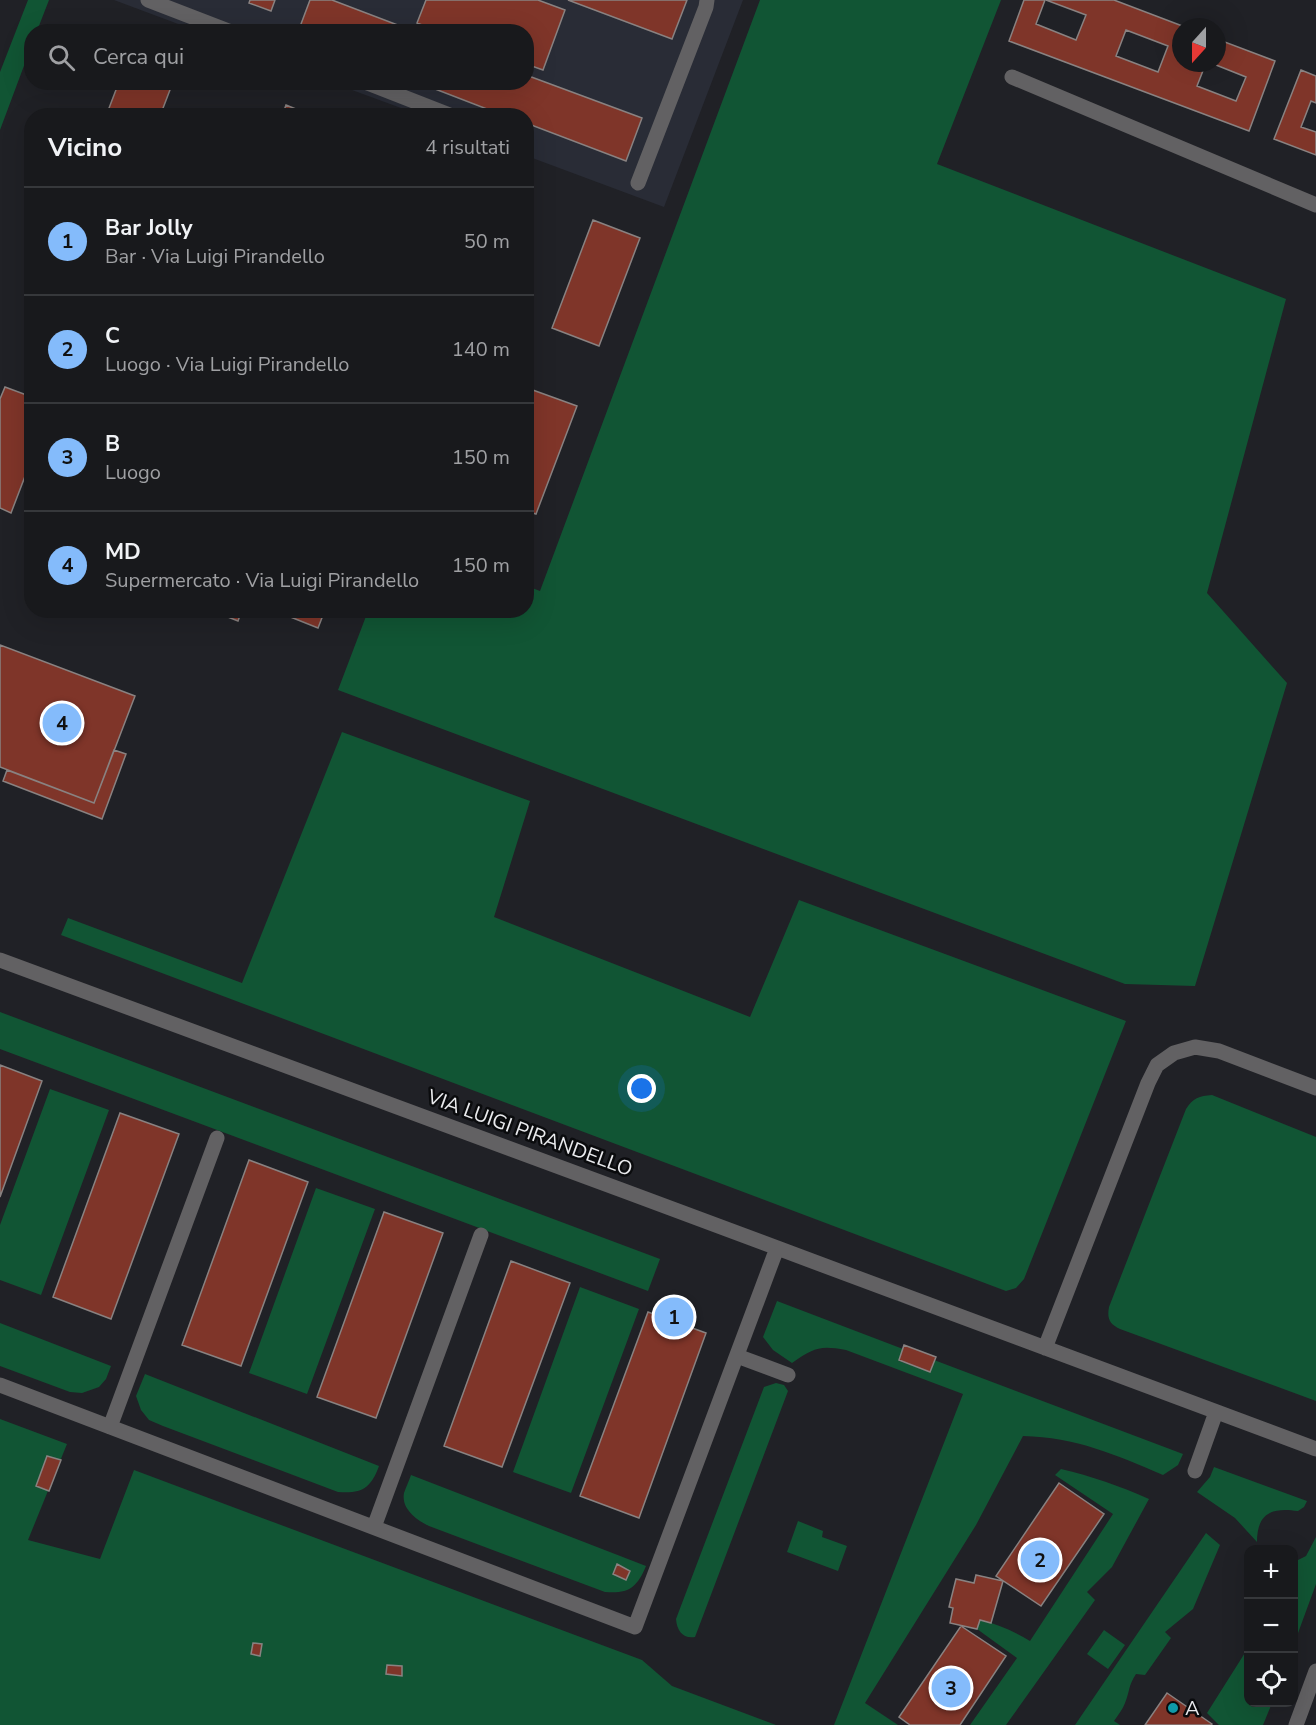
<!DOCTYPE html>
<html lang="it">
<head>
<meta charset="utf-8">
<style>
	body { margin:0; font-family:"Nunito Sans",sans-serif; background:#212225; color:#f1f3f6 }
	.controls { position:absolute; right:18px; bottom:18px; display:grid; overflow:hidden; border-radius:12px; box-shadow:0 6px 24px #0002 }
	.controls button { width:54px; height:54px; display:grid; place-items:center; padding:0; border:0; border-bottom:2px solid #36383b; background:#18191c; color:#f1f3f6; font:30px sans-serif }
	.compass { position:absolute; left:1172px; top:18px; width:54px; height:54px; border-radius:50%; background:#18191c; box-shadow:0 6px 24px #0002; rotate:201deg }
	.you { position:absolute; left:642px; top:1089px; width:21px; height:21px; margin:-15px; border:4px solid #fff; border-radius:50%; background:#1a73e8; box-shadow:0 0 0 9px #1a73e833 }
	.badge { display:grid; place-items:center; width:39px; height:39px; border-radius:50%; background:#84bbfb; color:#111; font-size:20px; font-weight:700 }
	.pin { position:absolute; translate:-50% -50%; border:3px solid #fff; box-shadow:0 2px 6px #0006 }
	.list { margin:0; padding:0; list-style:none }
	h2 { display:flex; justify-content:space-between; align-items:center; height:78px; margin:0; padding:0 24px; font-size:26px }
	h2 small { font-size:20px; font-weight:400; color:#9fa0a3 }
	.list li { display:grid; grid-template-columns:39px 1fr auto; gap:18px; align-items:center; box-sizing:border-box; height:108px; padding:0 24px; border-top:2px solid #36383b }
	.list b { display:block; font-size:22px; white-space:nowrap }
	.list p { margin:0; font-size:20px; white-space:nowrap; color:#9fa0a3 }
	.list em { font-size:20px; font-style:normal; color:#9fa0a3 }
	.icon { flex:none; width:33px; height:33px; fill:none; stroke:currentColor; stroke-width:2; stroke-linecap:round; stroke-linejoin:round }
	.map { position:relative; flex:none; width:1316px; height:1725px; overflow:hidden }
	.search { position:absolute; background:#18191c; box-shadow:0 6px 24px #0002; left:24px; top:24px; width:510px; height:66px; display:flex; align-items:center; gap:15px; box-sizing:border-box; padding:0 21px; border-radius:24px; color:#9fa0a3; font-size:22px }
	.panel { position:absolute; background:#18191c; box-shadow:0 6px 24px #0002; left:24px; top:108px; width:510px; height:510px; border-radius:24px }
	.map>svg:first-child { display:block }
</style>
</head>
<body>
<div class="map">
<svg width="1316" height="1725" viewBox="0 0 1316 1725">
	<rect width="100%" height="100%" fill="#202126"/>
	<path fill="#292c36" d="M114 0H743L664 207 527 156 526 116 420 115 333 83 526 82V32L197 31Z"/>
	<path fill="#115534" d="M28 0H49L37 31 32 32 31 47 0 130V72Z
		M760 0H1001L937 164 1286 299 1207 593 1287 683 1195 986 1125 984 338 690 368 611 526 610 527 586 540 591Z
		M342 732 530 801 494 917 750 1017 799 900 1126 1021 1024 1279 1016 1288 1006 1291 61 935 68 918 242 983Z
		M0 1012 660 1259 648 1291 0 1049Z
		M50 1089 109 1110 41 1295 0 1280V1225Z
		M1212 1095 1316 1137V1401L1120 1329C1109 1324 1107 1318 1109 1307L1186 1109C1193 1098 1199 1096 1212 1095Z
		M316 1188 375 1209 307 1394 249 1373Z
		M580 1287 639 1309 571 1493 513 1472Z
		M777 1301 903 1349 899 1361 930 1372 934 1360 1183 1454 1178 1465 1163 1475C1116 1455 1076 1437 1023 1436L976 1525 865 1703 898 1725H834L963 1394 846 1350C819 1345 814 1348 792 1363L773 1350 763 1337Z
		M0 1323 111 1366 106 1379 99 1387 82 1393 70 1392 0 1366Z
		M145 1374 379 1466C371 1488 362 1494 338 1492L163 1426 149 1420 141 1410 136 1396Z
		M776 1383 784 1385 788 1391 695 1637C683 1639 677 1631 676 1619L764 1387Z
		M0 1419 67 1444 28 1540 100 1559 134 1470 642 1660 672 1686 776 1725H0Z
		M1214 1467 1307 1501 1304 1507 1298 1511C1272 1507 1257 1513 1257 1542L1235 1518 1197 1492 1210 1477Z
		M1061 1469C1091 1476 1120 1486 1149 1499L1112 1567 1087 1592 1095 1600 1006 1725H970L1017 1658 977 1629 980 1620C998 1624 1015 1632 1030 1641L1113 1514 1055 1475Z
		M411 1475 646 1566C637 1588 628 1594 605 1592L429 1526C417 1520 401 1509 404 1493 406 1487 409 1481 411 1475Z
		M798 1521 823 1531 822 1537 847 1546 838 1571 787 1552Z
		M1206 1533 1220 1545 1193 1609 1165 1632 1171 1638 1145 1675 1136 1674C1128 1686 1130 1691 1125 1703 1123 1709 1118 1715 1114 1721L1120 1725H1075Z
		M1316 1537V1584L1294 1644V1562L1306 1556Z
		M1104 1630 1125 1645 1108 1669 1087 1654Z
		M1248 1648V1702L1272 1703 1263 1725H1219L1207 1713Z"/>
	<path fill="#7f3529" stroke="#898281" stroke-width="1.5" fill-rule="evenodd" d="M250 0H275L271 11 249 3Z
		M310 0H332L416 32H298Z
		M426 0H538L565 10 543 70 526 64V32H440L417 23Z
		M568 0H687L672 39Z
		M1024 0H1045L1036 24 1076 40 1086 15 1046 0H1114L1185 27H1181V63H1206L1197 86 1236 101 1246 77 1211 63H1217V39L1275 61 1249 131 1009 41ZM1126 30 1168 46 1158 72 1116 56Z
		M1301 70 1316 76V103L1311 101 1301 127 1316 132V155L1274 139Z
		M526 75 642 118 626 161 526 123V116H505L417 82H526Z
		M119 82H173L160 116H106Z
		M286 105 313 116H282Z
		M593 220 640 238 599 346 552 328Z
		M5 387 32 397V458L11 513 0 508V399Z
		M530 389 577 406 536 514 526 511V398Z
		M210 610H242L238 621Z
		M273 610H325L318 628Z
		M0 645 135 696 94 803 0 767Z
		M114 750 126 754 102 819 3 781 7 770 94 803Z
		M0 1065 42 1081 0 1197Z
		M120 1113 179 1134 111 1319 53 1297Z
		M249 1160 308 1182 241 1366 182 1345Z
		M384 1212 443 1233 376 1418 317 1397Z
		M511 1261 570 1283 502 1467 444 1446Z
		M648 1312 706 1333 639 1518 580 1496Z
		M904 1345 936 1357 930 1372 899 1360Z
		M47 1456 61 1460 49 1491 36 1486Z
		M1059 1483 1104 1514 1041 1606 996 1576Z
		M617 1564 630 1571 626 1580 613 1574Z
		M976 1575 1003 1581 991 1623 980 1620 977 1629 950 1623 953 1608 949 1607 956 1579 974 1583Z
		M961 1626 1006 1656 960 1725H910L899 1717Z
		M253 1643 262 1644 260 1656 251 1654Z
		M387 1665 402 1666V1676L386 1674Z
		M1167 1693 1212 1724 1211 1725H1145Z"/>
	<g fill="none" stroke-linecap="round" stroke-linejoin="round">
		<path stroke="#626163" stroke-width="15" d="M148 0 231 32
			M1012 77 1316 205
			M365 82 452 116
			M638 183 706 7 707 0
			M0 960 627 1192 1316 1449
			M1045 1348 1148 1083 1157 1065 1174 1053 1195 1047 1219 1051 1316 1088
			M737 1356 788 1375
			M0 1385 635 1627 777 1248
			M110 1427 217 1138
			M1195 1471 1216 1412
			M374 1527 481 1235
			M1296 1725 1316 1671"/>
	</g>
	<circle fill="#0f9aa8" stroke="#0a0b0d" stroke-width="2" cx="1173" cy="1708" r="6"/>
	<g text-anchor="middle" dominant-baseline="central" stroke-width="5" stroke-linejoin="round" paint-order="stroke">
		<g font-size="20" fill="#eaebee" stroke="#0a0b0d">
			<text transform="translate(530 1133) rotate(20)">VIA LUIGI PIRANDELLO</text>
		</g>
		<g font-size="20" fill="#eaebee" stroke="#0a0b0d" text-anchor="start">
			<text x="1185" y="1708">A</text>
		</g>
	</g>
</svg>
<div class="controls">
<button>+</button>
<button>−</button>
<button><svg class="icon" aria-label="locate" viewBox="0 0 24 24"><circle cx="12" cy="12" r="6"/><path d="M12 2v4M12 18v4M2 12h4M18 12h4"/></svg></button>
</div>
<svg class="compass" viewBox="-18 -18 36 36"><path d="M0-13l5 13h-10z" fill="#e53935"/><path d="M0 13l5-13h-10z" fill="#9fa0a3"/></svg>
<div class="you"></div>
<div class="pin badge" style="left:674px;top:1317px">1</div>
<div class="pin badge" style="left:1040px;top:1560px">2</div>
<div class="pin badge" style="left:951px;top:1688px">3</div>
<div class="pin badge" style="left:62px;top:723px">4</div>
<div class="search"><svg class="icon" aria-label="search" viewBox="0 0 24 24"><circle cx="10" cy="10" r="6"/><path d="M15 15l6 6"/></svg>Cerca qui</div>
<section class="panel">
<h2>Vicino<small>4 risultati</small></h2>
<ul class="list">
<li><span class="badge">1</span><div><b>Bar Jolly</b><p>Bar · Via Luigi Pirandello</p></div><em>50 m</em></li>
<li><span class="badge">2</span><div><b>C</b><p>Luogo · Via Luigi Pirandello</p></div><em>140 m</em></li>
<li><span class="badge">3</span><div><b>B</b><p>Luogo</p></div><em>150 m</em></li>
<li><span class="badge">4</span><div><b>MD</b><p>Supermercato · Via Luigi Pirandello</p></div><em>150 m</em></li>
</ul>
</section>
</div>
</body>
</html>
